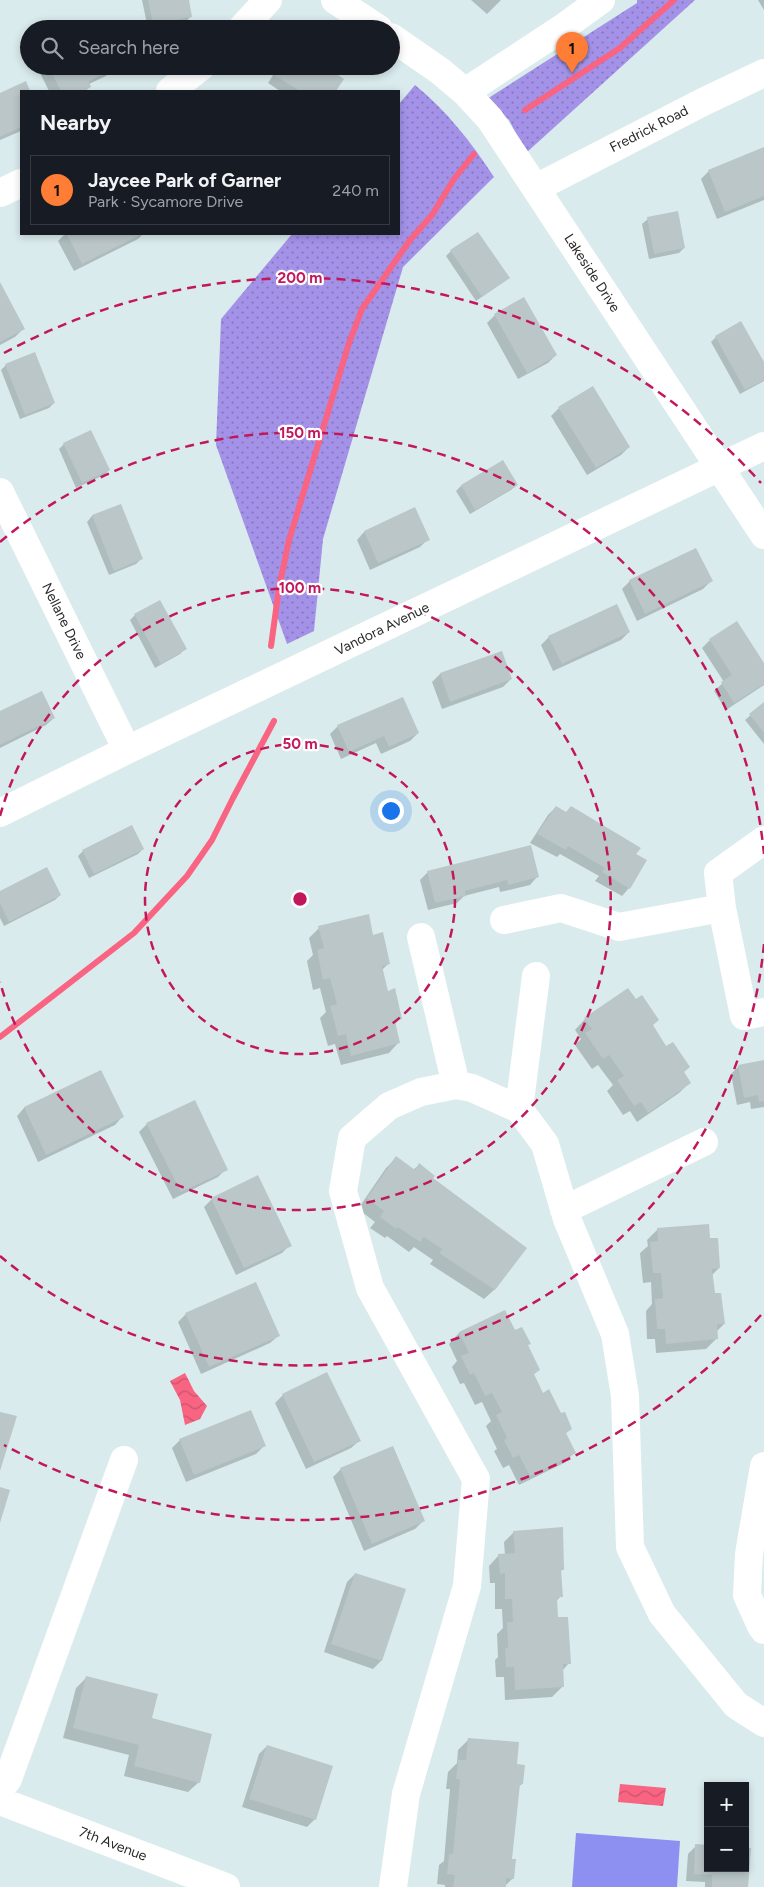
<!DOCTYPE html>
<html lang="en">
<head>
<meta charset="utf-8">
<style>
	body { margin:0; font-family:Figtree,sans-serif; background:#20242c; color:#f1f3f6 }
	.controls { position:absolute; right:15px; bottom:15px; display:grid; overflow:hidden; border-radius:0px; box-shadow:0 2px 8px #0003 }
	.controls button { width:45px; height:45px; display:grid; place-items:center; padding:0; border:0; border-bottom:1px solid #363941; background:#171b24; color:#f1f3f6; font:25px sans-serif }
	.you { position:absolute; left:390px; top:810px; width:18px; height:18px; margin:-12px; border:4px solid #fff; border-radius:50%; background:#1a73e8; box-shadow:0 0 0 8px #1a73e833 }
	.badge { display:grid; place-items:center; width:32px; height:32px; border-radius:50%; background:#ff7d35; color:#111; font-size:16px; font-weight:700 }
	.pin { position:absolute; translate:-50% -41px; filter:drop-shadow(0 1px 2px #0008) }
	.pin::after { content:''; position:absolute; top:26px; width:18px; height:15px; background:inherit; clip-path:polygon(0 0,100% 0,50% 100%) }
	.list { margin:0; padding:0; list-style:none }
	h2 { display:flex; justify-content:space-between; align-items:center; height:65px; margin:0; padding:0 20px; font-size:21px }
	h2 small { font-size:16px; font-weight:400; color:#9ea1a6 }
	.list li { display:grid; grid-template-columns:32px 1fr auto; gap:15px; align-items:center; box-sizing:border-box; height:70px; margin:0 10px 10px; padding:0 10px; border:1px solid #363941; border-radius:0px }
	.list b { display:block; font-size:19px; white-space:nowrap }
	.list p { margin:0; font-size:16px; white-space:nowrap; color:#9ea1a6 }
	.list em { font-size:16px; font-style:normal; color:#9ea1a6 }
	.icon { flex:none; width:28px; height:28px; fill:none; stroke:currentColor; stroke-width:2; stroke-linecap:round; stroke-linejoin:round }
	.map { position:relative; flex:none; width:764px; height:1887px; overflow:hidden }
	.search { position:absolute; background:#171b24; box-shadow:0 2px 8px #0003; left:20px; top:20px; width:380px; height:55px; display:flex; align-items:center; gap:12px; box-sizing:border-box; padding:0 18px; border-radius:28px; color:#9ea1a6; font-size:19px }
	.panel { position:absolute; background:#171b24; box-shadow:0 2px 8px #0003; left:20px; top:90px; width:380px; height:145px; border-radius:0px }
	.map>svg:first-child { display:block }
</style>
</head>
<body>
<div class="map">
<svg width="764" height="1887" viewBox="0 0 764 1887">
	<defs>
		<pattern id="green-dots" width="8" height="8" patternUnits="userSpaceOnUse" patternTransform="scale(1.25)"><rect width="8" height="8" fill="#a392e8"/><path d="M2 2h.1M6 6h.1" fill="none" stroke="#8577bc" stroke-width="1.8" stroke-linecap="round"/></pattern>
		<pattern id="water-waves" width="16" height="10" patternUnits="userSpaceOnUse" patternTransform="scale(1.25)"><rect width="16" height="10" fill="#f86481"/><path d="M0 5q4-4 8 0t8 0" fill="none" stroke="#c9536a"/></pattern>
	</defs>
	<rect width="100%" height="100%" fill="#daebed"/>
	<path fill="url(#green-dots)" d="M637 0H695L526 153 509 120 487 99 637 3Z
		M415 85C447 111 471 142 494 177L403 267 323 539 314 631 287 644 216 445 221 319 292 234H399V104Z"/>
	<path fill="#8d90f1" d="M576 1833 680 1841 677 1887H572Z"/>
	<path fill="url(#water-waves)" d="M185 1373 194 1391 207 1406 200 1419 185 1425 180 1400 170 1381Z
		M620 1784 666 1788 663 1806 618 1802Z"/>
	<path fill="#0003" d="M142 0H188L191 16 186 22 148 29Z
		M471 0H501L487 14Z
		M758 0H764V10Z
		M43 66H113L114 68 106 76 89 84 90 87 85 91H49L39 71Z
		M279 66H322L342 80 334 91H280L268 83Z
		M25 83 29 91H21V131L0 140V94Z
		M764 150V200L717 219 701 179 709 171Z
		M648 219 684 248 679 253 649 259 642 224Z
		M65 234H143L138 239 74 271 58 241Z
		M451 251 508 278 476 301 446 256Z
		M0 285 23 329 15 337 0 345Z
		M524 299 556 355 548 363 518 379 487 323 495 315Z
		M716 337 764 365V381L740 394 711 342Z
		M6 365 54 403 49 408 20 419 1 370Z
		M559 408 629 447 621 455 587 475 551 416Z
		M64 444 109 470 104 475 76 488 59 449Z
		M503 462 517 485 511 490 470 514 456 491 461 486Z
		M120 505 141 559 136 564 109 575 87 522 92 516Z
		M364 532 428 539 420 547 370 570 357 540Z
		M630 581H711L703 589 637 621 622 589Z
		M135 615 185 649 180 654 155 668 130 620Z
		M629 632 621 640 553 671 541 645 549 637Z
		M710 640 764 665V685L726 710 714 691 724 682 702 648Z
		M501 652 511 679 503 687 442 709 432 682 440 674Z
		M764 704V744L745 720Z
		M0 713 54 718 46 725 0 748Z
		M338 726 418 733 410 741 381 754 376 743 341 759 330 734Z
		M556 807 634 854 629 888 622 896 595 881 599 876 560 854 557 857 530 843 548 815Z
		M143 849 138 854 89 878 78 856 83 851Z
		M428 872 537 877 530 885 500 892 499 887 464 896 457 903 428 910 420 880Z
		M0 892 60 895 55 900 4 926 0 918Z
		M319 928 372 936 389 963 381 971 387 992 401 1018 394 1025 399 1042 389 1053 341 1065 335 1044 328 1046 320 1018 326 1012 320 988 313 990 307 961 313 955 309 938Z
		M628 990 690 1082 679 1093 637 1122 630 1111 623 1115 607 1091 613 1085 598 1065 592 1069 575 1045 581 1039 575 1030 585 1019Z
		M764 1061V1107L751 1109 750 1102 737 1105 731 1074 739 1066Z
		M101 1072 122 1117 115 1125 38 1162 17 1116 24 1108Z
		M147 1124 226 1169 218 1177 173 1199 139 1132Z
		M396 1158 413 1170 419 1165 431 1178 495 1289 484 1299 430 1264 433 1260 414 1247 409 1252 387 1236 385 1238 370 1228 375 1222 358 1209 386 1168Z
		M212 1199 290 1245 282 1253 236 1275 204 1207Z
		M658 1229 709 1239 719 1268 712 1275 714 1295 724 1324 717 1331V1338L706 1349 656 1353 655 1339H647L646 1311 652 1304 651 1282 643 1283 640 1253 648 1246 647 1240Z
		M504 1312 515 1332 527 1346 538 1370 533 1375 542 1395 570 1429 565 1434 574 1453 564 1463 519 1485 509 1465 503 1468 494 1451 497 1449 486 1426 491 1421 482 1402 475 1405 464 1383 460 1384 452 1367 457 1361 449 1344 459 1333Z
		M186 1314 278 1336 270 1343 201 1374 178 1322Z
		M283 1395 359 1441 351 1448 306 1469 275 1403Z
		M180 1440 264 1446 256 1454 186 1482 172 1448Z
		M341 1469 423 1521 415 1529 364 1551 333 1477Z
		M514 1532 563 1569 560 1572 561 1596 556 1601 557 1619 569 1663 562 1671 563 1686 552 1697 505 1700 504 1677H496L495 1660 498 1657 497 1634 503 1628 502 1609H495V1583H490L489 1566 499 1555H505L504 1542Z
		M355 1574 404 1590 381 1661 373 1669 324 1652 347 1582Z
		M87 1677 151 1719 199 1782 188 1792 124 1776 129 1755 63 1738 76 1688Z
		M469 1739 515 1765 522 1784 518 1787 511 1860 513 1878 504 1887H445V1885L437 1884 439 1865 444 1861 450 1789H446L448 1772 457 1763 458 1750Z
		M267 1746 315 1819 307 1827 242 1807 259 1754Z
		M696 1846 708 1868 747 1887H705V1882L686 1881 688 1854Z"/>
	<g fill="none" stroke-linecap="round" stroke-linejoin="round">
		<path stroke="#f86481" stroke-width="6" d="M525 110 620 48 674 0
			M271 646 279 588 289 540 349 343 362 309 410 240 432 215 454 179 474 154
			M0 1037 134 933 187 876 212 840 233 798 274 721"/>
	</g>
	<path fill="#bac6c8" d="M148 0H189L192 17 153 24Z
		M48 66H114L115 68 89 81 91 87 83 91H61Z
		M280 66H324L344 79 336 91H300L274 75Z
		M26 81 30 91H21V127L0 137V93Z
		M764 147V196L725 212 708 170Z
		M678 211 685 248 654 254 647 217Z
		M478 232 510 278 482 297 450 250Z
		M67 234H142L82 264Z
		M0 282 25 329 0 342Z
		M524 297 557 355 527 373 494 314Z
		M741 321 764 362V380L745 390 715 336Z
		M35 352 55 403 25 415 5 364Z
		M593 386 630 447 596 468 558 407Z
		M91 430 110 470 82 483 63 443Z
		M503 460 518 485 475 510 461 485Z
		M121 504 143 559 114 571 92 515Z
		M415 507 430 540 378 563 364 531Z
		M696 548 713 581 645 614 629 580Z
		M160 600 187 649 161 664 134 614Z
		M617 604 630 632 562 664 548 636Z
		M737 621 764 663V684L734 703 721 682 732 675 709 639Z
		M502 651 512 679 450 702 440 673Z
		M42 691 55 718 0 745V711Z
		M403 697 419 733 389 747 384 736 349 752 337 725Z
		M764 702V733L749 714Z
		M556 806 566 812 571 806 641 848 636 854 647 860 630 889 602 872 605 868 568 846 566 850 537 834Z
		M132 825 144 849 94 874 82 850Z
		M531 845 539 877 508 885 507 880 465 891 466 896 435 903 427 871Z
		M47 867 61 895 9 922 0 903V891Z
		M369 914 373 935 383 932 390 964 382 966 388 991 395 988 402 1019 395 1021 400 1043 351 1056 346 1034 338 1036 330 1006 337 1004 330 978 323 980 317 950 324 948 318 926Z
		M628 988 636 999 642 995 659 1020 653 1025 666 1046 673 1042 690 1067 684 1072 691 1083 648 1113 641 1102 634 1106 617 1080 624 1076 609 1055 603 1059 585 1033 592 1029 584 1018Z
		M764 1060V1101L759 1102 758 1095 744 1098 738 1065Z
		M101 1070 124 1117 46 1155 24 1107Z
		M195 1100 228 1170 181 1192 146 1123Z
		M396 1156 415 1170 419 1163 435 1176 433 1178 527 1248 495 1290 439 1253 442 1249 424 1237 420 1242 398 1227 396 1229 380 1217 384 1211 367 1198Z
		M258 1175 292 1246 244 1268 211 1198Z
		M709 1224 710 1238H718L720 1268 712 1269 715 1293H721L725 1324H717L718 1339 666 1344 665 1329H657L655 1299 663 1298 661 1273H653L650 1242 658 1241 657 1228Z
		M256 1282 280 1336 209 1367 185 1313Z
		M505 1310 515 1330 522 1327 531 1344 528 1345 540 1370 534 1374 543 1393 549 1389 561 1413 565 1412 572 1429 566 1433 576 1453 530 1476 519 1455 513 1458 504 1440 507 1438 496 1415 502 1412 492 1393 485 1396 474 1373 470 1375 461 1356 469 1353 459 1332Z
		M327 1372 361 1441 314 1462 282 1394Z
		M251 1410 266 1446 194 1475 179 1439Z
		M0 1412 17 1416 0 1471Z
		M393 1446 425 1521 372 1544 340 1468Z
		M0 1487 10 1490 0 1523Z
		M563 1527 564 1570H561L563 1597H557L558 1617H568L571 1664H563L564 1687 515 1690 514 1667H506L505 1648H508L507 1622H513L512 1599H505V1573L500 1574 498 1554 515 1553 513 1531Z
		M355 1573 406 1589 382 1661 331 1644Z
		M86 1676 158 1694 152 1718 212 1734 200 1783 134 1766 139 1745 73 1728Z
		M468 1738 519 1742 517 1764 525 1765 523 1784H520L512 1859H516L514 1879 506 1878V1887H453L455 1875 447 1874 449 1854H453L460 1779H456L458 1760H466Z
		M267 1745 333 1766 316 1820 249 1799Z
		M695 1844 708 1845V1868H745V1848H751L748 1887H712V1875L694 1874Z"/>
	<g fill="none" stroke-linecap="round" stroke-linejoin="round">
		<path stroke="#fff" stroke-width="28" d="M335 0 379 29
			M241 29 268 0
			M391 37 440 71 465 92 490 119 764 535
			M170 91 202 66
			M465 92 561 29 601 0
			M536 188 703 102 764 73
			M0 193 21 183
			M0 492 127 750
			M0 813 127 750 764 446
			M722 908 718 873 764 840
			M504 920 561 908 619 927 722 908 744 1016 764 1012
			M421 937 456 1085
			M519 1109 536 976
			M564 1210 704 1142
			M764 1466 749 1554 747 1595 761 1626 764 1630
			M0 1790 8 1779 124 1460
			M0 1801 226 1887
			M393 1887 406 1794 467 1586 476 1479 370 1288 343 1191 352 1138 389 1106 421 1092 456 1085 472 1088 519 1109 545 1144 567 1219 615 1334 625 1396 630 1547 662 1614 736 1705 764 1723"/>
	</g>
	<g fill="none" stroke="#c2185b" stroke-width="2.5" stroke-dasharray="9 6">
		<circle cx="300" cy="899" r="155"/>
		<path d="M0 816A311 311 0 1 1 0 982"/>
		<path d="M764 944A466 466 0 0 1 0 1256M0 542A466 466 0 0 1 764 854"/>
		<path d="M761 1315A621 621 0 0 1 4 1445M4 353A621 621 0 0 1 761 483"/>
	</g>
	<g text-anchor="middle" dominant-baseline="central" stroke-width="4.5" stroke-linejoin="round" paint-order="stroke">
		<g font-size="14" fill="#2a2a2a" stroke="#fff">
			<text transform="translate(649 129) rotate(-27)">Fredrick Road</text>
			<text transform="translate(592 273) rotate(57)">Lakeside Drive</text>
			<text transform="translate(64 621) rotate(64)">Nellane Drive</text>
			<text transform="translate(382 629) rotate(-26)">Vandora Avenue</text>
			<text transform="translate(113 1844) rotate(21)">7th Avenue</text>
		</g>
	</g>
	<circle cx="300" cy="899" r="8" fill="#c2185b" stroke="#fff" stroke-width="2.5"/>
	<g font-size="15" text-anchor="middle" font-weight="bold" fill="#c2185b" stroke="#fff" stroke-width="4.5" stroke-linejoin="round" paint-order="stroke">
		<text x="300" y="283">200 m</text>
		<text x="300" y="438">150 m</text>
		<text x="300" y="593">100 m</text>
		<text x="300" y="749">50 m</text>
	</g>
</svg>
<div class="controls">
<button>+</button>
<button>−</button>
</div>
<div class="you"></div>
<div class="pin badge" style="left:572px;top:73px">1</div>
<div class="search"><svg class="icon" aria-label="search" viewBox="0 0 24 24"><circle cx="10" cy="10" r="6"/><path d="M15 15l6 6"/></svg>Search here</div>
<section class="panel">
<h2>Nearby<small></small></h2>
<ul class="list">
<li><span class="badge">1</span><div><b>Jaycee Park of Garner</b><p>Park · Sycamore Drive</p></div><em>240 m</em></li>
</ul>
</section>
</div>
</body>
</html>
